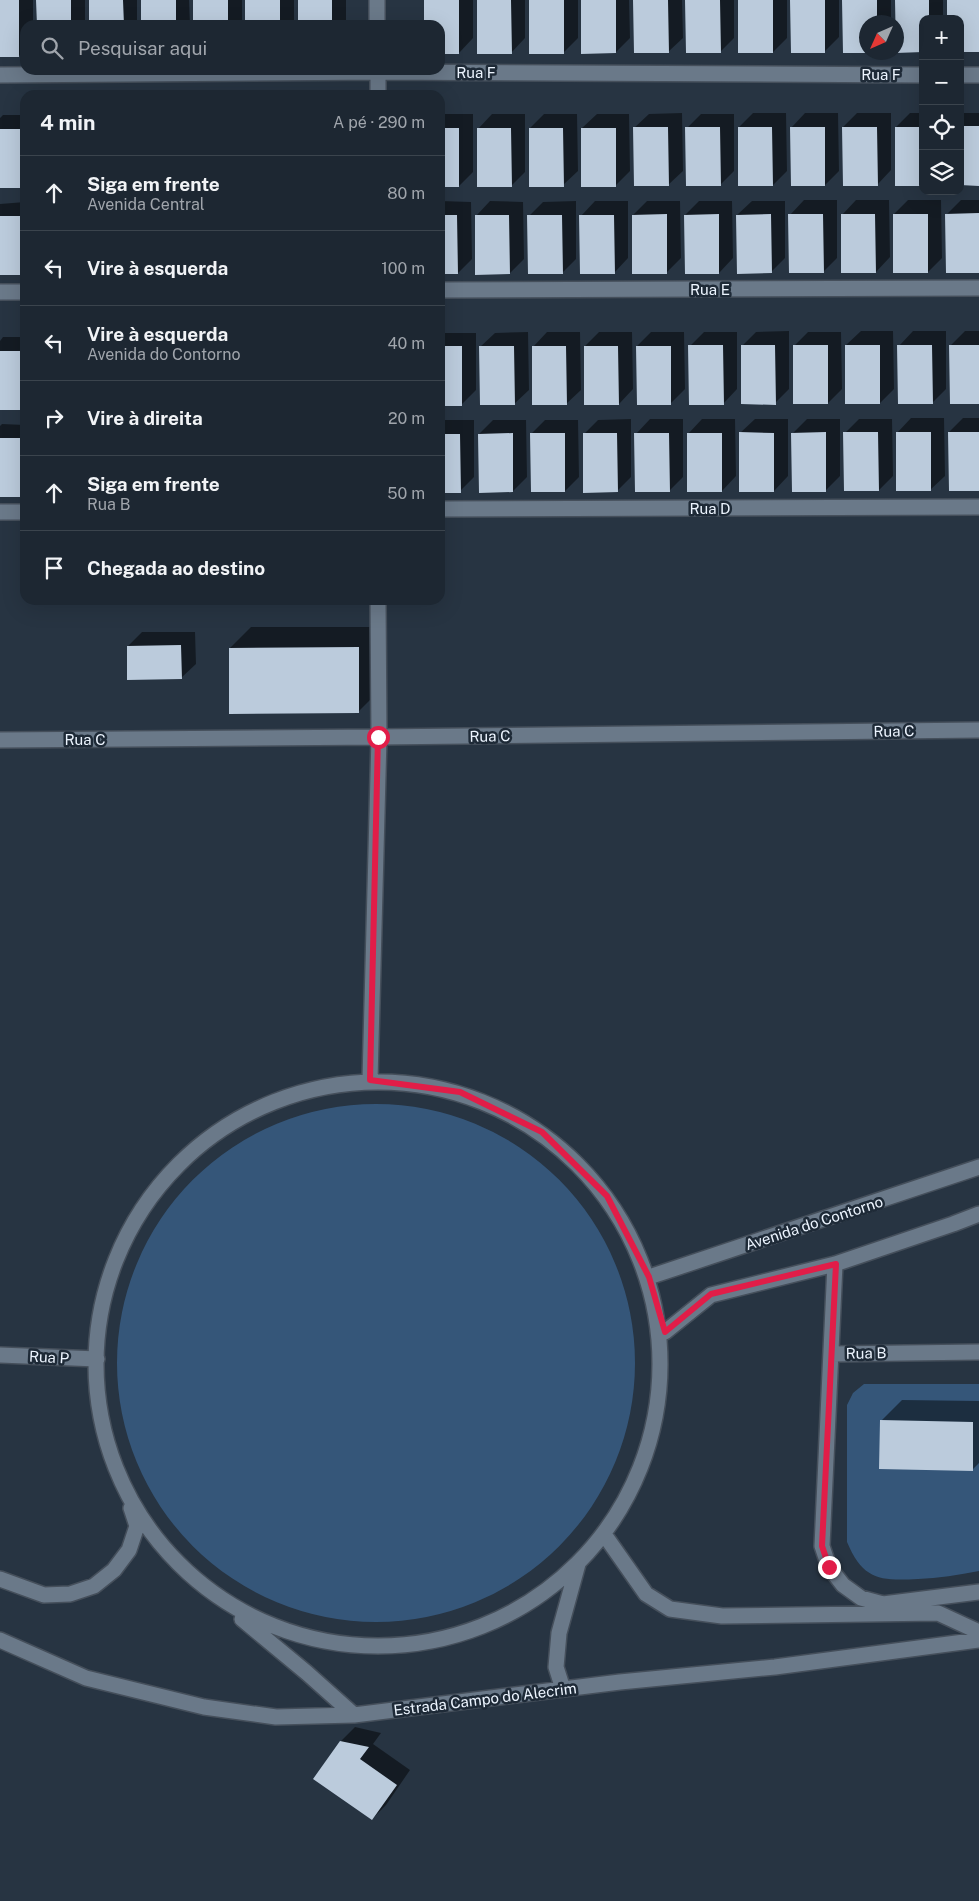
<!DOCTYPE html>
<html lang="pt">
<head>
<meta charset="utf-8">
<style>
	body { margin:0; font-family:"Public Sans",sans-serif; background:#2a333e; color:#f1f3f6 }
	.controls { position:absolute; right:15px; top:15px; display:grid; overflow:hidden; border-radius:10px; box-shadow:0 5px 20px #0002 }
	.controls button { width:45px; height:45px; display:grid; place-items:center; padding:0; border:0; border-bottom:1px solid #3b444d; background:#1d2732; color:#f1f3f6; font:25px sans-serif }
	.compass { position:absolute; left:859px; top:15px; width:45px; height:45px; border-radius:50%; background:#1d2732; box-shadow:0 5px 20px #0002; rotate:225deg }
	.stop { position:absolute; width:15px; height:15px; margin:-11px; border:4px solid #e11d48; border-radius:50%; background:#fff }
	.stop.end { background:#e11d48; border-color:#fff; box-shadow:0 1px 5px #0008 }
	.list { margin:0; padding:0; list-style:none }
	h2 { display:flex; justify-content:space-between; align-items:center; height:65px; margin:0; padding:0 20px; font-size:21px }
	h2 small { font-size:16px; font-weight:400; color:#a0a5ac }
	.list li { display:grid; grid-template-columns:32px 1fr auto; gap:15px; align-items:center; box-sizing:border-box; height:75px; padding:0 20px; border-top:1px solid #3b444d }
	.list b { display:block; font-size:19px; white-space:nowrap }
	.list p { margin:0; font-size:16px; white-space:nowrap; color:#a0a5ac }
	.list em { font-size:16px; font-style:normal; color:#a0a5ac }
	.icon { flex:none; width:28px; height:28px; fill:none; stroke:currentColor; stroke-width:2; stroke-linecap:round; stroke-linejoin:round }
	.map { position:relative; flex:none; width:979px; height:1901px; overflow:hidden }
	.search { position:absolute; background:#1d2732; box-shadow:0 5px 20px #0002; left:20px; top:20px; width:425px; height:55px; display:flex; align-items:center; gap:12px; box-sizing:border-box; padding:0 18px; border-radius:15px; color:#a0a5ac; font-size:19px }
	.panel { position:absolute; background:#1d2732; box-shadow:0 5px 20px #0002; left:20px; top:90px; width:425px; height:515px; border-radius:15px }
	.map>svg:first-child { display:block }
</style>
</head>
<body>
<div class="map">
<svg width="979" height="1901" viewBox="0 0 979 1901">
	<rect width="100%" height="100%" fill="#273442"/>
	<path fill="#355679" d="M117 1363a259 259 0 1 1 518 0a259 259 0 1 1-518 0Z
		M864 1384H979V1571C959 1575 938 1578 918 1579 880 1581 863 1580 847 1542V1405L853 1393Z"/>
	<path fill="#0007" d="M0 0H33V25H25V49L19 56H0Z
		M38 0H85V25H38Z
		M90 0H137V25H90Z
		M142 0H189L190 25H142Z
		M194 0H242V25H195Z
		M246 0H294V25H247Z
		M299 0H346V25H299Z
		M426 0H473V38L459 53H440V25H426Z
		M478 0H525V38L511 53Z
		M530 0H578V38L564 52Z
		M582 0H629L630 38 616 52Z
		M634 0H682L683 38 668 52Z
		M687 0H734V38L720 52Z
		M739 0H787V38L773 52Z
		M791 0H839V37L824 52Z
		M843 0H891V22H866V51L844 52Z
		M896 0H943V19H923Z
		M682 113 683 171 668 185 634 128 649 114Z
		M753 113H786L787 171 773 185 739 127Z
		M805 113H838L839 171 825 185 791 128Z
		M857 113H891V170L877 185 843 127Z
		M910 113H923V184L896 127Z
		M962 113H979V184H960V114Z
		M440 114H473V172L459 186H440Z
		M492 114H525V172L511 186 478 129Z
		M544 114H577L578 171 563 185 530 128Z
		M597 114H629L630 171 616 185 582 128Z
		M701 114H734V171L720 185 687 128Z
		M3 115H25V184L22 187H0V118Z
		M804 200H837V258L823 272 790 215Z
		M856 200H889L890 257 876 272 842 215Z
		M908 200H941L942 258 928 272 894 214Z
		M961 200H979V272L947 214Z
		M440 201 471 202 472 259 458 273H440Z
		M490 201 523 202 524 259 510 273 476 216Z
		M576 201V259L562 273 529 216 543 202Z
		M595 201H628V258L614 273 581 216Z
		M647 201H680L681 258 666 273 633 215Z
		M699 201H732L733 258 719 273 685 215Z
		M752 201H785V258L771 272 737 215Z
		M25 202V270L21 274H0V204Z
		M789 331V389L775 403 742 346 756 332Z
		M861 331H893L894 389 880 403 846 345Z
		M913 331H946V389L932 403 899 346Z
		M965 331H979V402L951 345Z
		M528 332 529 390 514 404 480 347 495 333Z
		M547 332H580L581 390 566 404 533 347Z
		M599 332H632L633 389 619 404 585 346Z
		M651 332H684L685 389 671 403 637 346Z
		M704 332H737V389L723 404 690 346Z
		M808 332H841L842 389 828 403 794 346Z
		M443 333H476V390L462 404H440V336Z
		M3 337H25V406L22 409H0V341Z
		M911 418H944L945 476 930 490 897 433Z
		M963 418H979V490L949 432Z
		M631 419V477L617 491 584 434 598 420Z
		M650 419H683V477L669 491 636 434Z
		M702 419H735L736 476 722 491 688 434Z
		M755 419H788V476L774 491 740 433Z
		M807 419H840V476L826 490 793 433Z
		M859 419H892L893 476 879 490 845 433Z
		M441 420H474V477L460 491 440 492Z
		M493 420H526L527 477 513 491 479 434Z
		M545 420H578L579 477 565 491 531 434Z
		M2 424 25 425V492L21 496H0V426Z
		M251 627H379V691L358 712 230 648Z
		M142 632H195L196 664 181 678 128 646Z
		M902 1400 979 1401V1463L972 1470 881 1421Z
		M355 1727 381 1733 373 1744 410 1770 386 1805 372 1819 341 1741Z"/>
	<path fill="#bbcbdc" d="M0 0H19V57H0Z
		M36 0H71V25H37Z
		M89 0H123L124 25H89Z
		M141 0H176V25H141Z
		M193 0H228V25H193Z
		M245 0H280V25H245Z
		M298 0H332V25H298Z
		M424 0H459V54H440V25H424Z
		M477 0H511L512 54H477Z
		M529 0H564V54H529Z
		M581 0H616V53L581 54Z
		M633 0H668L669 53H634Z
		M685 0H720L721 53H686Z
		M738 0H773V53H738Z
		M790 0H825V53H791Z
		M842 0H877V22H866V53H843Z
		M895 0H929V19H923V52L896 53Z
		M947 0H979V52H960V19H947Z
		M960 126H979V186L960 185Z
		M633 127H668L669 186H634Z
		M685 127H720L721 186H686Z
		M738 127H772L773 186H738Z
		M790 127H825V186H791Z
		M842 127H877L878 186H843Z
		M895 127H923V186H895Z
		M440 128H459V187H440Z
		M477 128H511L512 187H477Z
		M529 128H563L564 187H529Z
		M581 128H616V187H581Z
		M0 129H23V188H0Z
		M979 213V273H946L945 214Z
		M667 214V274H632V215Z
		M719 214V274H685L684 215Z
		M771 214 772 273 737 274 736 215Z
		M788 214H823L824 273H789Z
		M841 214H875L876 273H841Z
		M893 214H928V273H893Z
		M440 215H457L458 274H440Z
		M475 215H509L510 274 475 275Z
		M527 215H562L563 274H528Z
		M579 215H614L615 274H580Z
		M0 216H21V275H0Z
		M688 345H723L724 405H689Z
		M741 345H775L776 405 741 404Z
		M793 345H828V404H793Z
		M845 345H880V404H845Z
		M897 345H932L933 404H898Z
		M949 345H979V404H950Z
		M440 346H462V406H440Z
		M479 346H514L515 405H480Z
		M532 346H566L567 405H532Z
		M584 346H618L619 405H584Z
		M636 346H671V405H637Z
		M0 351H23V410H0Z
		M739 432 774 433V492H739Z
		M826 432V492H792L791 433Z
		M843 432H878L879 491H844Z
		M896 432H931V491H896Z
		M948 432H979V491H949Z
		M513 433V492L479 493 478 434Z
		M530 433H565V492H531Z
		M583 433H617L618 492 583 493Z
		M634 433H669L670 492H635Z
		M687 433H722V492H687Z
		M440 434H460L461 493H440Z
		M0 438H21L22 497H0Z
		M181 645 182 679 127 680V646Z
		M359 647V713L229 714V648Z
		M880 1420 973 1422V1471L879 1469Z
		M340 1741 369 1747 360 1759 397 1785 372 1820 313 1779Z"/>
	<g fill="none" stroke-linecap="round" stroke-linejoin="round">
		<defs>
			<path id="minor" d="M377 0V25
				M378 70V95
				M0 75 378 72 923 75
				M960 75H979
				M440 290 979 288
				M0 292H25
				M440 509 979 507
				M0 512H25
				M0 740 379 737 979 730
				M370 1080 379 737 378 600
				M96 1364a282 282 0 1 1 564 0a282 282 0 1 1-564 0Z
				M835 1264 822 1546 829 1567 843 1585 861 1598 883 1604 979 1592
				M649 1277 979 1167
				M665 1332 711 1295 835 1264 953 1224 979 1214
				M832 1354 979 1352
				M0 1355 97 1359
				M606 1537 646 1594 670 1609 722 1616 938 1613 979 1632
				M0 1579 44 1595 70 1594 94 1586 114 1570 129 1550 137 1526 131 1508
				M242 1619 307 1673 354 1715
				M0 1640 86 1678 204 1707 276 1717 354 1715 620 1682 775 1667 979 1640
				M563 1689 556 1667 559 1633 578 1564"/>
		</defs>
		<use href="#minor" stroke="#454f5b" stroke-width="18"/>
		<use href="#minor" stroke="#6a7989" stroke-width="15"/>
	</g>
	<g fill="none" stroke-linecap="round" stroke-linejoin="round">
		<path stroke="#e11d48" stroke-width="6" d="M378 737 370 1080 460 1092 542 1132 607 1196 649 1277 665 1332 711 1294 836 1264 822 1546 829 1567"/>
	</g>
	<g text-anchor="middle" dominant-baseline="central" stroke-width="5" stroke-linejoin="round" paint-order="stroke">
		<g font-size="15" fill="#ecf4fe" stroke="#1e2a37">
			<text x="476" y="72">Rua F</text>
			<text x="881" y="74">Rua F</text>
			<text x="710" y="289">Rua E</text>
			<text x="710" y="508">Rua D</text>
			<text transform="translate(894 731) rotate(-1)">Rua C</text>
			<text transform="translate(490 736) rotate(-1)">Rua C</text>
			<text x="85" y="739">Rua C</text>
			<text transform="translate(814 1223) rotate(-18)">Avenida do Contorno</text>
			<text transform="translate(866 1353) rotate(-1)">Rua B</text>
			<text transform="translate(49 1357) rotate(3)">Rua P</text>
			<text transform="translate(485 1699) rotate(-7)">Estrada Campo do Alecrim</text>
		</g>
	</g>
</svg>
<div class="controls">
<button>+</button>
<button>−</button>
<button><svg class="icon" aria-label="locate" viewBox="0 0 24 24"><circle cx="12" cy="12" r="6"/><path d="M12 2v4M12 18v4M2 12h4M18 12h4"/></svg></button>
<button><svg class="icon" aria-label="layers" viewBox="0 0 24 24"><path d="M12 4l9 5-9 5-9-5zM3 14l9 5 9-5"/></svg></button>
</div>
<svg class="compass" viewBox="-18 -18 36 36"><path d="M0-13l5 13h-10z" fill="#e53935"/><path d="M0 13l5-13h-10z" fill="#a0a5ac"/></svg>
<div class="stop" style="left:378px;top:737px"></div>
<div class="stop end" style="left:829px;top:1567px"></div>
<div class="search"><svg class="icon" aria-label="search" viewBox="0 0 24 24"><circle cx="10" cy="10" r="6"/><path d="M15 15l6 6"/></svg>Pesquisar aqui</div>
<section class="panel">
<h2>4 min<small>A pé · 290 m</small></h2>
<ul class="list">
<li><svg class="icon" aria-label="ahead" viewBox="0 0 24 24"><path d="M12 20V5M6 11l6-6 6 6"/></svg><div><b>Siga em frente</b><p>Avenida Central</p></div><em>80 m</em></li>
<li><svg class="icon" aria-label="left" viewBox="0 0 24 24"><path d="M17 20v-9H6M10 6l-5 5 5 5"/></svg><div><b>Vire à esquerda</b></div><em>100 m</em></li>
<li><svg class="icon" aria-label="left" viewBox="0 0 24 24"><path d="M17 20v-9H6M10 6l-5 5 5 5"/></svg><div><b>Vire à esquerda</b><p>Avenida do Contorno</p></div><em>40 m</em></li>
<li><svg class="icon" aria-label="right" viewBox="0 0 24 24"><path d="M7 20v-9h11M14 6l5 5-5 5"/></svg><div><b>Vire à direita</b></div><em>20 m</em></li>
<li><svg class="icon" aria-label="ahead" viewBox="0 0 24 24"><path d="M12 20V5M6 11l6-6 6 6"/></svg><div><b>Siga em frente</b><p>Rua B</p></div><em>50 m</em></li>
<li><svg class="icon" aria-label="arrive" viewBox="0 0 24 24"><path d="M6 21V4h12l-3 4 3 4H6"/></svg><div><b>Chegada ao destino</b></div></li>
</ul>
</section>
</div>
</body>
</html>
